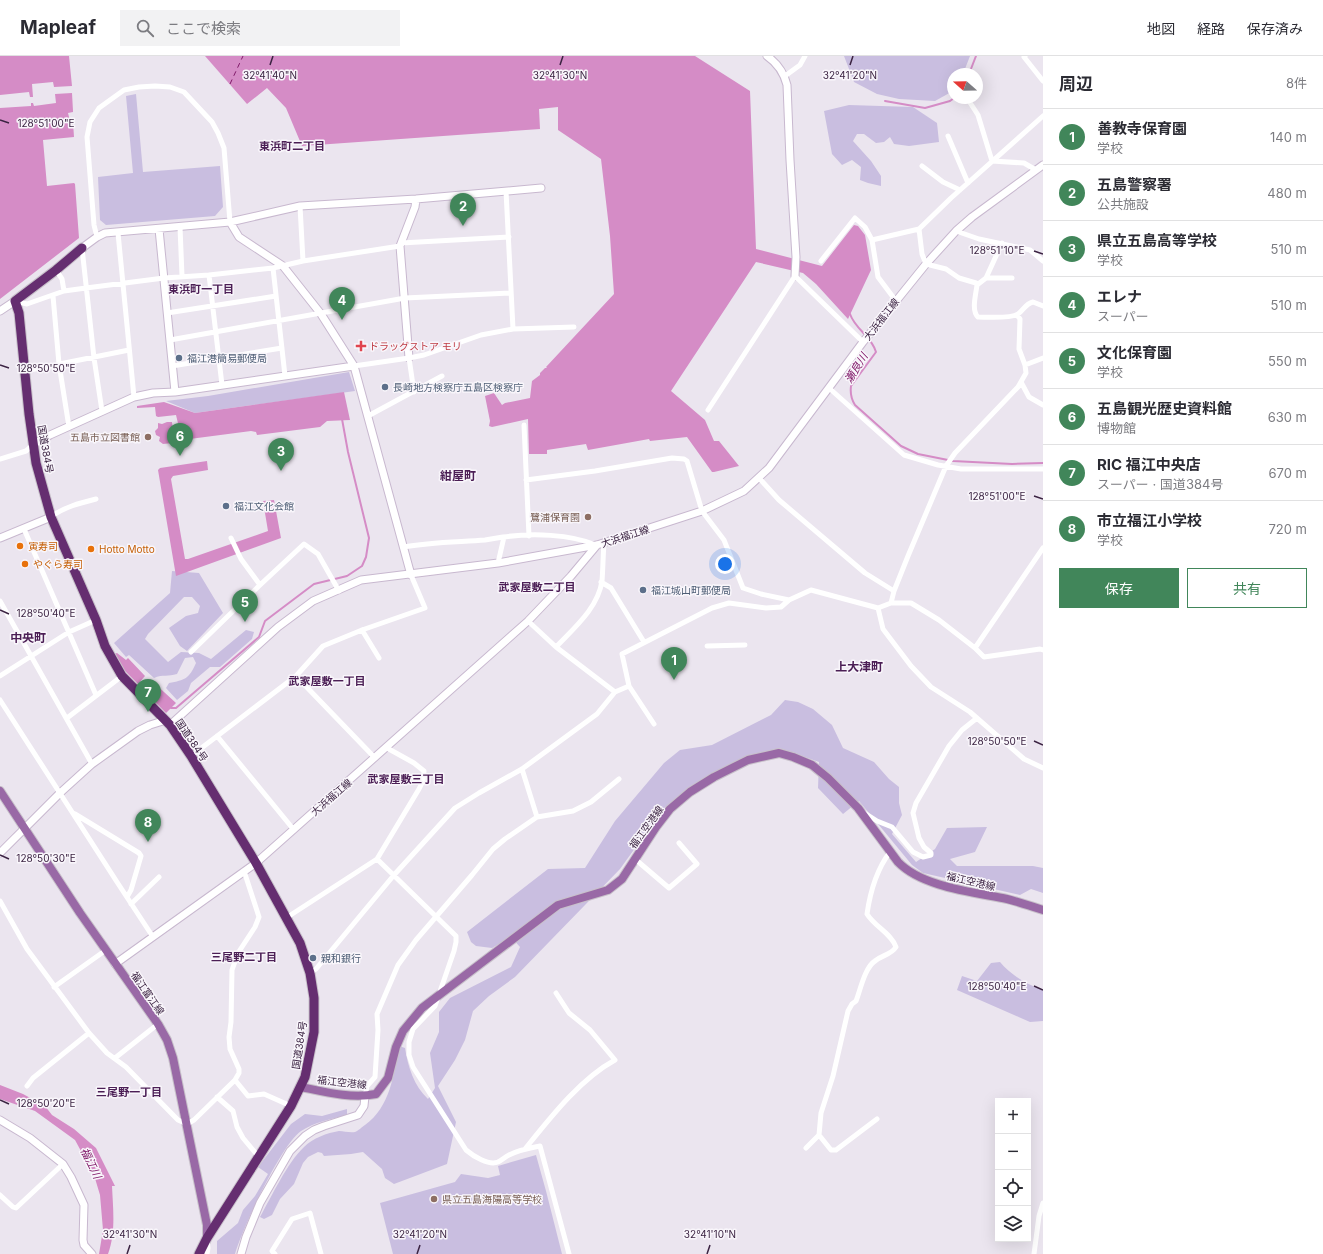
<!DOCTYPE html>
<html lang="ja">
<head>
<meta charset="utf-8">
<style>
	body { margin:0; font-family:Inter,"Noto Sans JP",sans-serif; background:#f2f2f3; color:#2b2b33 }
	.controls { position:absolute; right:12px; bottom:12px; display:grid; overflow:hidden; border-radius:0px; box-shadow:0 4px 16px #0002 }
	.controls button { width:36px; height:36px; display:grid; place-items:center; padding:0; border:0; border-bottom:1px solid #e1e1e2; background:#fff; color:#2b2b33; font:20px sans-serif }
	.compass { position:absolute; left:947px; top:12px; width:36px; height:36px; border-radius:50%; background:#fff; box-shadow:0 4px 16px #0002; rotate:290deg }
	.you { position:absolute; left:725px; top:508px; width:14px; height:14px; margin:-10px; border:3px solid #fff; border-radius:50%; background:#1a73e8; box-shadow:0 0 0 6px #1a73e833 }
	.badge { display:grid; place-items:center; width:26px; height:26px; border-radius:50%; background:#41865a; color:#fff; font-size:13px; font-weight:700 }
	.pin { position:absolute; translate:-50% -33px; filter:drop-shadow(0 1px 2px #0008) }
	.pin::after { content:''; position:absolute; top:21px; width:14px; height:12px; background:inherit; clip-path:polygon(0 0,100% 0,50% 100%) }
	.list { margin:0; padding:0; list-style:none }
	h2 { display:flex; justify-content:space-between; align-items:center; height:52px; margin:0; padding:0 16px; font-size:17px }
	h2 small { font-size:13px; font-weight:400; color:#7c7c81 }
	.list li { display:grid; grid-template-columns:26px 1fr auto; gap:12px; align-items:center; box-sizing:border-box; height:56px; padding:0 16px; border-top:1px solid #e1e1e2 }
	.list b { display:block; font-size:15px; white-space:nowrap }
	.list p { margin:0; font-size:13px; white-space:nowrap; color:#7c7c81 }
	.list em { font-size:13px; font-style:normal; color:#7c7c81 }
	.actions { display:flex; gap:8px; padding:12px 16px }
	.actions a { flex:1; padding:9px 0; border:1px solid #41865a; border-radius:0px; text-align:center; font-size:14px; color:#41865a }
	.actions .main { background:#41865a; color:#fff }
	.icon { flex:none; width:22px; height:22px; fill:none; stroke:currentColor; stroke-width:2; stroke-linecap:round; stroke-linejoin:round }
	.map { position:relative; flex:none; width:1043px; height:1198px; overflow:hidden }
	header { display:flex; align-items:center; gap:24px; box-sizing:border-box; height:56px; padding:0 20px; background:#fff; border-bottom:1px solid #e1e1e2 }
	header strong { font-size:19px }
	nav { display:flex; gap:22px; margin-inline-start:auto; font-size:14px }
	.search { width:280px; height:36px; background:#f2f2f3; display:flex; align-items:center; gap:10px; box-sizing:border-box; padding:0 14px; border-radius:0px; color:#7c7c81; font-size:15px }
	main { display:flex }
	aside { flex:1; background:#fff }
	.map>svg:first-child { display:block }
</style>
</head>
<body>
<header>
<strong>Mapleaf</strong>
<div class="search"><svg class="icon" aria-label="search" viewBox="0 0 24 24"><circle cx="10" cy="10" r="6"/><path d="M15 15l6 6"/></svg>ここで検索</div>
<nav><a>地図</a><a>経路</a><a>保存済み</a></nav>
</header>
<main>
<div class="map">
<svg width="1043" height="1198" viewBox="0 0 1043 1198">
	<rect width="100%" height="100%" fill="#ebe5ef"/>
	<path fill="#c9bee0" d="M844 0H970L963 18H953V35L935 45 899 43 877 38 854 26Z
		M136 38 143 116 220 110 223 151 215 160 106 169 100 164 98 121 133 117 126 40Z
		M849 49 913 51 937 67 939 86 909 90 894 88 890 81 884 86 876 87 864 78H857L853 85 871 105 881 120V130L868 127 860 124 861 111 852 104 842 109 832 98 824 55Z
		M349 316 355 335 195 357 166 345 208 340Z
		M172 515 199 517 223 557 187 595 180 590 169 572 186 560 198 557 200 550 192 541H184L148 578 145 583 168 606 181 596 199 597 211 603 246 574 254 576 252 583 220 611H210L191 627 188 635 177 644 166 632 169 627C185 624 189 623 196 607L193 601 185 602 177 618C168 621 163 618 154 622L129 599 126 601 114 587 170 537Z
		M785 644 798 646 813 653 832 669 843 692 874 706 889 723 899 731V747L902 759 892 778 916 806 935 793 947 772 987 771 975 796 950 803 957 810H1033L1043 812V837L1031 833 1020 839 923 817 912 809 859 745 843 758 818 732 819 706 779 692 704 723 664 752 620 813 515 921 489 940 473 955 465 984 455 1004 438 1030 456 1066 447 1108 394 1128 385 1122 382 1113 363 1096 351 1098 324 1100 322 1097 318 1096 308 1101 303 1107 294 1128 280 1143 272 1159 264 1163 260 1161C272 1140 287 1107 304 1091 313 1082 327 1077 339 1075 344 1075 350 1077 355 1076 358 1075 362 1071 365 1069 390 1051 394 1019 399 990L405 992C408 1011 414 1030 428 1043L435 1032 430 997 439 976V956L450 942 511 911 520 891 511 881 492 892 476 890 471 886 467 876 548 813 585 812 615 765 664 707 680 694 712 689 771 659Z
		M1000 906C1011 919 1027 929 1043 934V965L1030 966 957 934 962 920 977 925 991 907Z
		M347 1053V1059C331 1063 315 1066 301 1075 281 1089 242 1173 235 1198H217V1185L238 1167 243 1154 255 1140 268 1118 258 1111 291 1068 305 1058 322 1060Z
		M536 1099 546 1135 562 1198H393L380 1147 455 1126 461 1118 488 1122 500 1119 498 1110Z"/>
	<path fill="#d58cc6" d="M0 0H69L72 30 54 31 53 26 32 28 33 41H30L29 36 0 39Z
		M205 0H695L750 35 756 193 822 210 854 169 858 170 865 179 871 214 848 263 816 228 803 217 756 206 671 335 705 364 714 385H719L739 410 714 416H712L687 381 650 385 649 383 588 394 586 388 547 394V398H529L528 363 492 371 489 370 490 365 485 340 494 337 502 349 505 347 530 342 532 325 540 319V317L545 312H547L546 311 614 238 610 180 601 103 558 74V51L539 53 540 73 302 90 286 52 267 32 247 48Z
		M72 37 73 55V56L68 57 70 65 73 66 74 81 43 84 47 130 74 127 75 128 79 182 0 243V52L31 50V47H33L34 50 56 47 55 38Z
		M344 336 350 364 327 365 320 371 257 379 256 376 251 375 182 384 176 359 158 361 156 360 155 351 137 352V350L164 346 195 357Z
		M167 366H172L174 384 173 387 163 388 159 385 160 381 156 379 155 375 158 372V367L162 368Z
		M207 405 208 414 173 420 171 423 185 503H188L268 475 263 445 274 444 281 482 176 520 158 414 160 412Z
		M117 597 126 604 128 602 145 620 138 628 121 611 114 598Z
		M152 625 176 647 166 657 143 634Z
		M0 1029 23 1038 45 1050 52 1059 74 1073 96 1092 115 1130H112C113 1153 116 1176 108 1198H99L103 1174 100 1139 94 1119 75 1084 35 1055 0 1043Z"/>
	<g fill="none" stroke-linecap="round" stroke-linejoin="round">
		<path stroke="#d58cc6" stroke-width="2" d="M969 18 976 0
			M885 45 925 52 950 45 954 42
			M850 258C855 273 872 281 876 296L851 330C850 338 851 343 855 349L901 390 918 398 953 405 1012 408 1043 407
			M171 652H176L259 581 265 565 314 528 347 520 362 510 366 501 369 482 348 396 342 363"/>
		<path stroke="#811a6a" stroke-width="1" stroke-dasharray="5 4" stroke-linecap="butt" d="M230 28 243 0"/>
		<defs>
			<path id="secondary" d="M767 0C777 7 784 17 787 29L790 104 796 201 795 220
				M230 166 239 181 283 210 321 258 354 310 411 519
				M159 173 175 336
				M82 192 97 181 105 177 230 166 300 150 416 143 541 132
				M0 255 15 245
				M409 302 400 190 415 151 416 143
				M34 388 50 379 134 341 153 337 175 336 354 310
				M0 482 51 461
				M170 669 278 571 313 545 361 524 498 507 597 489 702 455 744 435 769 412 863 286 926 208 956 175 972 161 1043 109
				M0 797 60 737 92 708 138 675 150 669 166 664
				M115 908 256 807 528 565 571 520 597 489
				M0 1064 30 1082 63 1108 71 1121 84 1149 83 1184 84 1189 92 1198
				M241 1198 246 1181 260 1147 290 1095 305 1080 314 1074 324 1070 358 1059 364 1050 365 1040"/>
			<path id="primary" d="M0 735 80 857 158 968 167 984 173 1002 207 1169V1182
				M301 1031C325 1036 352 1043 376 1038L388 1022 396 991 403 975 422 952 558 849 608 834 622 823 656 771 670 753 690 736 714 721 748 704 779 697 793 701 812 709 828 722 858 752 898 806C922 831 973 836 1007 843 1019 846 1031 850 1043 854"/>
			<path id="highway" d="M82 192 56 214 15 245 19 257 29 358 36 407 51 461 96 564 105 590 122 620 170 669 191 700 256 807 300 887 310 917 314 942V976L305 1021 291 1050 207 1182 199 1198"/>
		</defs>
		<use href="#secondary" stroke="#c8b8cf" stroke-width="9"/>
		<use href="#primary" stroke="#c8c1ca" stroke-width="10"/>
		<use href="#highway" stroke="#c8c1ca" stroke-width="11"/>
		<path stroke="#fff" stroke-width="5" d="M1025 0 1024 1 1043 25
			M785 20 800 9 805 0
			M967 42 978 59 992 105 1024 107 1036 114
			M1043 60 951 142 919 173 922 198 926 208 946 213 959 222 976 227 977 229C976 238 971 255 978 261 987 261 1011 263 1018 258 1024 254 1025 248 1033 246L1043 250
			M948 80 968 127
			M922 110 943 126 960 134
			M506 135 513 273
			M300 150 303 205
			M180 171 182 220
			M956 175 979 183 1030 194 1043 205
			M118 177 134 341
			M97 181 94 169 87 81 90 66 99 52 124 34 139 31 155 30 170 31 184 36 212 66 218 77 224 92 230 166
			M872 184 919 173
			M401 187 509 181
			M82 192 94 302 102 355
			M821 205 855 162 865 171 872 184 878 221 896 245
			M273 212 285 320
			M56 214 62 223 64 235
			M209 219 222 329
			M986 222H1012
			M977 229 986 222 1002 187
			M53 240 59 308 69 371
			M15 245 27 248 64 235 86 232 164 222 209 219 273 212 303 205 400 190
			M167 257 276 240
			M170 284 405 242 511 237
			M409 302 414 336
			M1025 309 1043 302
			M172 310 282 292
			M354 310 409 302 424 299 481 279 513 273 574 271
			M25 315 129 294
			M1021 326 1029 341 1043 349
			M829 332 904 399 938 409 961 413H1043
			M708 354 795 220 863 286
			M368 360 442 320
			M524 369 529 480
			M0 403 26 395 33 389
			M759 422 779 444 865 517 894 535
			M526 424 595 415 672 402 684 403 687 405 702 455 724 484 743 532 761 538 789 544
			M51 461C64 451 80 447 96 443
			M24 473 96 639
			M231 482 241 503 260 529
			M403 491C430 486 458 486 485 484 491 483 497 482 503 481 532 477 570 478 596 489
			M498 507 504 481
			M601 526 611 532 644 586
			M0 545 92 708
			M891 547H911L939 564 975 592 984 601 1040 593 1043 594
			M878 552 883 573 911 610 931 631 970 656 1024 703 1043 712
			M528 565 556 591 615 636
			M362 574 379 602
			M707 590 745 589
			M556 591C574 572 598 552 602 525 603 512 603 500 604 487
			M975 592 1043 492
			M191 596 260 529 304 488 318 498 339 535
			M0 620 69 576 96 564
			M296 620 375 702
			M0 644 117 826 153 881
			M67 662 122 620
			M654 668 629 630 622 598 712 552 729 547 766 552 781 551 789 544 811 534 878 552 891 547 894 535 908 500 946 410 955 397 1018 331 1026 317 1025 309 1019 293 1020 263 1017 259
			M217 680 294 774
			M191 700 296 620 323 590 362 574 425 552 411 519
			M522 713 537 761
			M863 756 877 765 892 771 913 796 923 801 931 799V797L924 791 919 782 913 757 916 747 949 690 962 674 977 662
			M75 758 139 797 141 800 131 834 127 841
			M377 803 456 880V886L454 895 435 950 413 973 409 986V999L413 1011 466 1094C473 1100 489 1110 498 1106 502 1104 505 1101 509 1099 519 1094 529 1092 540 1090L569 1198
			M635 803 669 832 697 808 679 787
			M0 845 27 893 89 977 107 997 126 1011 178 1064 187 1068 194 1064 235 1024 239 1017V1013L230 993 229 981 231 966 232 914 238 897 255 871 259 861 244 815
			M131 848 159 821
			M286 862 377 803 419 733 423 725 424 715 414 707 387 692
			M310 917 316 913 394 819 455 752 479 737 522 713 597 658 615 636 629 630
			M54 931 106 894
			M115 1002 158 968
			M235 1024 248 1040 264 1038 291 1050
			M27 1030 33 1022 89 977
			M365 1040 367 1030 375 1021 378 974 377 958 398 909 416 884 472 819 493 793 505 783 537 761 573 755 591 746 619 723
			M217 1041 233 1055 237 1071 243 1082 258 1100
			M819 1079 831 1094H836L877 1063
			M806 1092 819 1079 821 1057 833 1020 848 955 852 948 856 945C860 935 865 911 875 905 882 899 891 899 896 891 891 877 875 871 867 858 870 837 877 813 890 796
			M525 1093C550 1062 580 1023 615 1004L590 974 569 957 556 937
			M0 1139 13 1151 16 1152 63 1108
			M207 1198 208 1192 207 1184
			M275 1198 272 1195 292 1163 310 1157 321 1198
			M1034 1198 1039 1160 1043 1147"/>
		<use href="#secondary" stroke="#fff" stroke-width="7"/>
		<use href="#primary" stroke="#9969a6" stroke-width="8"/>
		<use href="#highway" stroke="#652e70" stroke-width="9"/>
	</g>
	<path fill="none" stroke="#3b2342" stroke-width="1.5" d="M270 9 273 0M560 9 563 0M850 9 853 0M0 64 9 67M1034 195 1043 198M0 309 9 312M1034 440 1043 443M0 554 9 558M1034 685 1043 689M0 799 9 803M1034 930 1043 934M0 1044 9 1048M127 1198 130 1189M417 1198 420 1189M707 1198 710 1189"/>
	<path fill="#e0444e" stroke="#f9f6fb" stroke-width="1.5" d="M359 284h4v4h4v4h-4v4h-4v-4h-4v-4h4z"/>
	<g fill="#5c6f8a" stroke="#f9f6fb" stroke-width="1.5">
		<circle cx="179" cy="302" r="4"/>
		<circle cx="385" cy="331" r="4"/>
		<circle cx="226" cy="450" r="4"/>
		<circle cx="643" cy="534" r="4"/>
		<circle cx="313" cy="902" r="4"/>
	</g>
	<g fill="#8d6e63" stroke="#f9f6fb" stroke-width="1.5">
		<circle cx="148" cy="381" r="4"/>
		<circle cx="588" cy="461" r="4"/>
		<circle cx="434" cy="1143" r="4"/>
	</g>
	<g fill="#e8710a" stroke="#f9f6fb" stroke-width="1.5">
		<circle cx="20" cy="490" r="4"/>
		<circle cx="91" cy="493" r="4"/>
		<circle cx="25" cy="508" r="4"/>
	</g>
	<g text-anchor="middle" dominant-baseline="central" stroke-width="3" stroke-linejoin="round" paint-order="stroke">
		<g font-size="10" fill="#3b2342" stroke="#f9f6fb">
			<text transform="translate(881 263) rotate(-52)">大浜福江線</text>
			<text transform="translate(46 393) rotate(80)">国道384号</text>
			<text transform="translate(625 480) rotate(-18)">大浜福江線</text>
			<text transform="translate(192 684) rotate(56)">国道384号</text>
			<text transform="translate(331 741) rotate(-41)">大浜福江線</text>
			<text transform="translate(646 771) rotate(-54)">福江空港線</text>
			<text transform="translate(971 825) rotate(13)">福江空港線</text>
			<text transform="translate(148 937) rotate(55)">福江富江線</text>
			<text transform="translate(299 989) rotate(-81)">国道384号</text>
			<text transform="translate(342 1026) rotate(6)">福江空港線</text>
		</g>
		<g font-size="10" fill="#be3a42" stroke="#f9f6fb" text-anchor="start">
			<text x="369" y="290">ドラッグストア モリ</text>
		</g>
		<g font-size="10" fill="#4e5e75" stroke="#f9f6fb" text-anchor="start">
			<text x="187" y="302">福江港簡易郵便局</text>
			<text x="393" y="331">長崎地方検察庁五島区検察庁</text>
			<text x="234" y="450">福江文化会館</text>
			<text x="651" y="534">福江城山町郵便局</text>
			<text x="321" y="902">親和銀行</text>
		</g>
		<g font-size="10" fill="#785e54" stroke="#f9f6fb" text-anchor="end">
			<text x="140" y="381">五島市立図書館</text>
			<text x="580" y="461">鷺浦保育園</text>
			<text x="442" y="1143" text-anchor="start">県立五島海陽高等学校</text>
		</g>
		<g font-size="10" fill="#c56008" stroke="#f9f6fb" text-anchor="start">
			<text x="28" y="490">寅寿司</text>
			<text x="99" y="493">Hotto Motto</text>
			<text x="33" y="508">やぐら寿司</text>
		</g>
		<g font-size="11" font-weight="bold" fill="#4b1e55" stroke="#f9f6fb">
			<text x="292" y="90">東浜町二丁目</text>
			<text x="201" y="233">東浜町一丁目</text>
			<text x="537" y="531">武家屋敷二丁目</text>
			<text x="327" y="625">武家屋敷一丁目</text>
			<text x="406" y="723">武家屋敷三丁目</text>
			<text x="244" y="901">三尾野二丁目</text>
			<text x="129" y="1036">三尾野一丁目</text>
		</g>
		<g font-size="11" font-style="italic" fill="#811a6a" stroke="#f9f6fb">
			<text transform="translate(856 312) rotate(-58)">瀬良川</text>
			<text transform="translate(91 1107) rotate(64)">福江川</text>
		</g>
		<g font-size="12" font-weight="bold" fill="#4b1e55" stroke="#f9f6fb">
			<text x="458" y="419">紺屋町</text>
			<text x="28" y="581">中央町</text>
			<text x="859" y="610">上大津町</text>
		</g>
	</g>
	<g font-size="10" text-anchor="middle" fill="#3b2342" stroke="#f9f6fb" stroke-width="3" stroke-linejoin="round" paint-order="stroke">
		<text x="270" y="23">32°41'40"N</text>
		<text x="560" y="23">32°41'30"N</text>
		<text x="850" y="23">32°41'20"N</text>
		<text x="46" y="71">128°51'00"E</text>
		<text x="997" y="198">128°51'10"E</text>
		<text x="46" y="316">128°50'50"E</text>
		<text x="997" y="444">128°51'00"E</text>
		<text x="46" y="561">128°50'40"E</text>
		<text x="997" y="689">128°50'50"E</text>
		<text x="46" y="806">128°50'30"E</text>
		<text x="997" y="934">128°50'40"E</text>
		<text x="46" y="1051">128°50'20"E</text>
		<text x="130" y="1182">32°41'30"N</text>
		<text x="420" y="1182">32°41'20"N</text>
		<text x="710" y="1182">32°41'10"N</text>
	</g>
</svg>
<div class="controls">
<button>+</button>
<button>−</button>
<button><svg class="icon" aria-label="locate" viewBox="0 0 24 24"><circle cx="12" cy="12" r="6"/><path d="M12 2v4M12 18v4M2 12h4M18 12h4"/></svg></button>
<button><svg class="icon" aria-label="layers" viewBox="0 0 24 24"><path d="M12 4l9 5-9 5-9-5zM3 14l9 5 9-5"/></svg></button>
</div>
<svg class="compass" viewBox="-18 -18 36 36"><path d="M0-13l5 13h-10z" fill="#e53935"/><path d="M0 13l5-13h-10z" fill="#7c7c81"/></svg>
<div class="you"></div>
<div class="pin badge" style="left:674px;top:624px">1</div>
<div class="pin badge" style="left:463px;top:170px">2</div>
<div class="pin badge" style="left:281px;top:415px">3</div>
<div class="pin badge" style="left:342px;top:264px">4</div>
<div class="pin badge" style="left:245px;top:566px">5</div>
<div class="pin badge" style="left:180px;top:400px">6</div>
<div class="pin badge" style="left:148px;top:656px">7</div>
<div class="pin badge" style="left:148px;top:786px">8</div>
</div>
<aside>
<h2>周辺<small>8件</small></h2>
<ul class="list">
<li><span class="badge">1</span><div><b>善教寺保育園</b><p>学校</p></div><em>140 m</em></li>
<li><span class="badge">2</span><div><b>五島警察署</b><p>公共施設</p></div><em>480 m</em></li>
<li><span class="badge">3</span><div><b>県立五島高等学校</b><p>学校</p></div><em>510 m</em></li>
<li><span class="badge">4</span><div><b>エレナ</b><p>スーパー</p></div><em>510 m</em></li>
<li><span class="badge">5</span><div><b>文化保育園</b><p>学校</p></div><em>550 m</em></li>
<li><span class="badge">6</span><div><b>五島観光歴史資料館</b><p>博物館</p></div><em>630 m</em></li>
<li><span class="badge">7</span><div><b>RIC 福江中央店</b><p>スーパー · 国道384号</p></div><em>670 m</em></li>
<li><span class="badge">8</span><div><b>市立福江小学校</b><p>学校</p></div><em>720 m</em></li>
</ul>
<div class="actions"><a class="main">保存</a><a>共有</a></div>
</aside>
</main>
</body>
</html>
